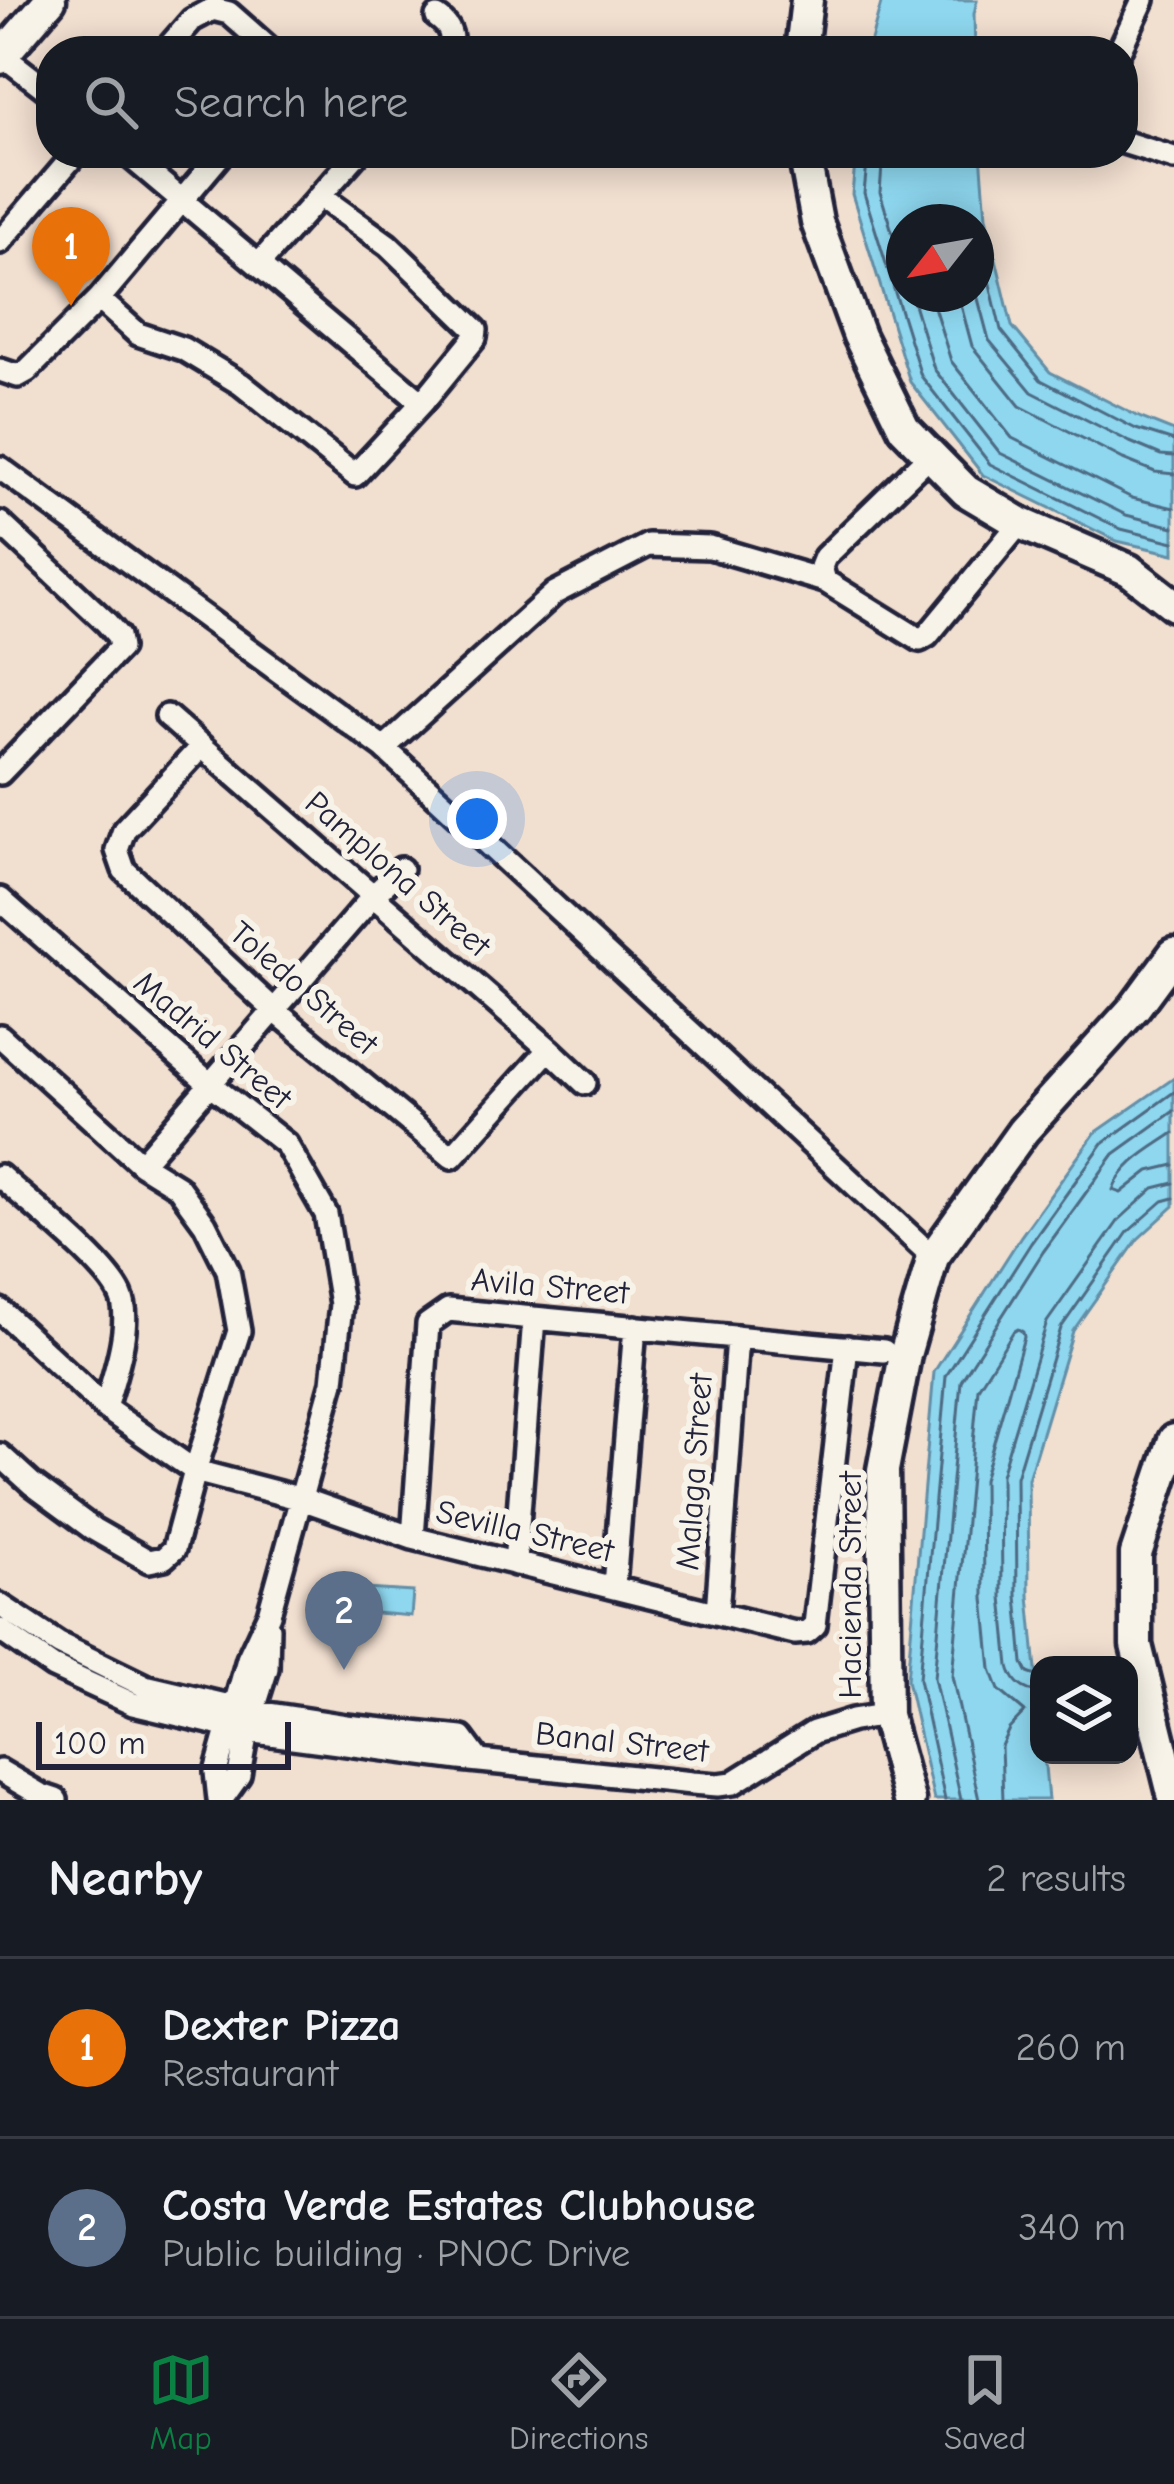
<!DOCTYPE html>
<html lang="en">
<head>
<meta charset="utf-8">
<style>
	body { margin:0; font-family:"Comic Neue",sans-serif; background:#20242c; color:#f1f3f6 }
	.controls { position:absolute; right:36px; bottom:36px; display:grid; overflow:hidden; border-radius:24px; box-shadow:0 6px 30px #0003 }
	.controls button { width:108px; height:108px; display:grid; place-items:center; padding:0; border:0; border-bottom:3px solid #363941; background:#171b24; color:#f1f3f6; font:60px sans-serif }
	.compass { position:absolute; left:886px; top:204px; width:108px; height:108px; border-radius:50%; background:#171b24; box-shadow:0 6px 30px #0003; rotate:239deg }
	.scale { position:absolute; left:36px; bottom:30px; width:255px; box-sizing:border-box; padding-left:12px; border:6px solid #22223b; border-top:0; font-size:33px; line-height:42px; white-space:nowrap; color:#22223b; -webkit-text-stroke:9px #f7f3e8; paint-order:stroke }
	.you { position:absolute; left:477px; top:819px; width:42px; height:42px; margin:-30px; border:9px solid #fff; border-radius:50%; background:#1a73e8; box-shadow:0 0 0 18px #1a73e833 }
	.badge { display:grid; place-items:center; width:78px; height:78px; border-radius:50%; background:#0b8043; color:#fff; font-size:39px; font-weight:700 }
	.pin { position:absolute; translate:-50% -99px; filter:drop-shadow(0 3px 6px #0008) }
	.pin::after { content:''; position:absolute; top:63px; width:42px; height:36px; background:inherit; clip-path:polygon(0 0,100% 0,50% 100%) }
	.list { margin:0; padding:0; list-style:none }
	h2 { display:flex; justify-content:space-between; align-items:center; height:156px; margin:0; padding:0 48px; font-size:51px }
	h2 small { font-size:39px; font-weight:400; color:#9ea1a6 }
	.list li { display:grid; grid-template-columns:78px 1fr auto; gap:36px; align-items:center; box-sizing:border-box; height:180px; padding:0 48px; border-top:3px solid #363941 }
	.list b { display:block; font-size:45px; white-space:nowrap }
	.list p { margin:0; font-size:39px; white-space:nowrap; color:#9ea1a6 }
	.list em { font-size:39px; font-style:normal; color:#9ea1a6 }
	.icon { flex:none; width:66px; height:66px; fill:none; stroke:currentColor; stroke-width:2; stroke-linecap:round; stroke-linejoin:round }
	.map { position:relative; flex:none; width:1174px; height:1800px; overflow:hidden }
	.search { position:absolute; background:#171b24; box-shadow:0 6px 30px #0003; left:36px; right:36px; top:36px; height:132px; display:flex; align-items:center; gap:30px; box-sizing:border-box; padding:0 42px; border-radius:48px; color:#9ea1a6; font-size:45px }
	.sheet { height:516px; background:#171b24 }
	nav { display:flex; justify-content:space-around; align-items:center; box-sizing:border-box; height:168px; border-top:3px solid #363941; background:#171b24; font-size:33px; color:#9ea1a6 }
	nav a { display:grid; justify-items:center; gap:6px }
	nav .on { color:#0b8043 }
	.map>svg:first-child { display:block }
</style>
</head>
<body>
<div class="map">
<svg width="1174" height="1800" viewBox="0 0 1174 1800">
	<rect width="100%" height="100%" fill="#f1dfd0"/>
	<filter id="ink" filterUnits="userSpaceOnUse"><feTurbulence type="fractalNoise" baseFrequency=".00833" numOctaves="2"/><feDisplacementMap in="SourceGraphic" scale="24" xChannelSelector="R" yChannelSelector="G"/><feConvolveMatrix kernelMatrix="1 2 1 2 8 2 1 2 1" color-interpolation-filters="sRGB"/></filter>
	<g filter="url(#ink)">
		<path fill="#8ed7ef" stroke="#638fa7" stroke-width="3" fill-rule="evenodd" d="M882 0H977L974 14 975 51H868Z
			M856 153H981L986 217 1012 326 1050 372 1141 418 1174 431V554L1117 541 983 475 910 382 852 194ZM976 222V294H904V222Z
			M1174 1078V1206L1138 1239 1073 1331 1028 1479 1029 1596 1039 1702V1755H1044L1048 1800H934L907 1680 934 1372 1021 1236 1095 1133Z
			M365 1589 413 1592 411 1616 363 1612Z"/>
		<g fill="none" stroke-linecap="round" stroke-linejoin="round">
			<path stroke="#4d6a83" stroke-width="3" d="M868 153 864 193 921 376 990 464 1121 529 1174 542
				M883 153 880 192 904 271
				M976 226 1001 330 1041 380 1136 429 1174 441
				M976 291 989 340 1032 392 1130 442 1161 455 1174 456
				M911 294 934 369 1000 453 1126 515 1174 527
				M930 294 951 361 1012 438 1132 498 1174 508
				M958 294 972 346 1020 406 1123 459 1155 472 1174 474
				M1174 1133C1151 1149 1123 1163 1113 1190L1121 1193 1149 1171 1174 1165
				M1039 1677 1028 1673 1023 1663 1017 1596 1016 1477 1061 1328 1128 1232 1163 1201 1174 1198
				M1039 1692C1023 1691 1013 1682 1009 1666L1002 1597 1001 1475 1047 1322 1119 1220 1154 1188 1174 1183
				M945 1800 919 1679 946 1376 1031 1243 1103 1143 1174 1092
				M961 1800 934 1678 961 1381 1043 1252 1114 1154 1174 1111
				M979 1800 952 1676 978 1388 1013 1332 1018 1329 1023 1332 1024 1337 983 1480 984 1598 991 1669 999 1690 1025 1712 1009 1729 1001 1746 1003 1800"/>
			<defs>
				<path id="street" d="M437 17C450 26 454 36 449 51
					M165 51 192 20 213 9 229 13 272 51
					M1119 51 1143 0
					M2 55 51 93
					M1123 142 1174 158
					M126 153 422 403
					M0 242 76 153
					M259 264 358 153
					M99 299 138 334 183 349 241 384 355 475 422 403 475 338 476 330 388 245 320 196
					M0 370 18 376 27 371 99 299 222 153
					M930 455 825 557 821 567 825 581 920 640 927 636 1020 523
					M0 468 384 748 933 1257
					M0 523 106 622 118 636 120 648 0 773
					M167 716 549 1049 585 1083
					M201 747 124 830 117 850 124 870 275 1011 452 1157 549 1049
					M384 748 555 593 648 545 710 547 825 581
					M0 899 211 1085 286 1144 326 1214 341 1304 333 1382 269 1614 248 1659 216 1772 219 1800
					M0 1036 141 1164 178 1187 205 1224 228 1270 239 1331 195 1471 174 1549 164 1558 149 1561 93 1529 32 1484 0 1455
					M141 1164 374 895 401 869
					M0 1176C28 1202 108 1264 121 1296 133 1323 113 1379 105 1408
					M0 1310 105 1408 195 1471 302 1499 413 1538 795 1633 807 1632 815 1625 847 1347
					M413 1538 428 1324 448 1310 884 1351
					M515 1564 534 1318
					M614 1586 635 1327
					M0 1605 59 1644 145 1686 255 1712 346 1726 462 1738 479 1761
					M717 1613 737 1337
					M0 1630 53 1667 133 1704 247 1731 460 1759 692 1783 718 1785 733 1783 814 1732 853 1720 886 1715
					M0 1771 41 1795 56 1800
					M221 1800 239 1775 247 1731 267 1668 268 1627"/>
				<path id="secondary" d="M801 51 807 0
					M0 58 50 0
					M804 153 817 222 859 336 904 428 966 491 1020 523 1129 570 1174 605
					M1174 1440 1136 1554V1645L1174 1798
					M909 1800 886 1715 883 1470 905 1355 933 1257 1023 1131 1135 1007 1174 954"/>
			</defs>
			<use href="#street" stroke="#22223b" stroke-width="30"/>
			<use href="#secondary" stroke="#22223b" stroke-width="39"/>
			<use href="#street" stroke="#f7f3e8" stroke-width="21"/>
			<use href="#secondary" stroke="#f7f3e8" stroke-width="30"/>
		</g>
	</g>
	<g text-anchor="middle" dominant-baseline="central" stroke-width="12" stroke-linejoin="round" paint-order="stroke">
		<g font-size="33" fill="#22223b" stroke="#f7f3e8">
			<text transform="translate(398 874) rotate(41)">Pamplona Street</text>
			<text transform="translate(304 988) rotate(41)">Toledo Street</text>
			<text transform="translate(213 1040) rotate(40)">Madrid Street</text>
			<text transform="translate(550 1286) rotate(5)">Avila Street</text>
			<text transform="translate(694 1472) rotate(-86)">Malaga Street</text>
			<text transform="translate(525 1531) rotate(13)">Sevilla Street</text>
			<text transform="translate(850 1585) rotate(-90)">Hacienda Street</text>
			<text transform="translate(622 1742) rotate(6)">Banal Street</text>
		</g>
	</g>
</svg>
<div class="controls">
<button><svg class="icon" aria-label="layers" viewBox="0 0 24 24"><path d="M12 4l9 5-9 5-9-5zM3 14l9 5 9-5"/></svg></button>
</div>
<svg class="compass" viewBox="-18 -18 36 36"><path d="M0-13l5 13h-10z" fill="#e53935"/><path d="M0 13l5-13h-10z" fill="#9ea1a6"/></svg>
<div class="scale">100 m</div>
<div class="you"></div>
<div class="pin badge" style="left:71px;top:306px;background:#e8710a">1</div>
<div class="pin badge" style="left:344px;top:1670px;background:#5c6f8a">2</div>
<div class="search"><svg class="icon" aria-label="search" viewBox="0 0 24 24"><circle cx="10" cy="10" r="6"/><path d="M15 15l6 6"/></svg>Search here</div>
</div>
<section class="sheet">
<h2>Nearby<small>2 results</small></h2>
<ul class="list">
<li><span class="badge" style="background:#e8710a">1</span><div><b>Dexter Pizza</b><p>Restaurant</p></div><em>260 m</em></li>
<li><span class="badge" style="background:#5c6f8a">2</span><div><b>Costa Verde Estates Clubhouse</b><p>Public building · PNOC Drive</p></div><em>340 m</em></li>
</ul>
</section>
<nav>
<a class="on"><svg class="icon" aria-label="map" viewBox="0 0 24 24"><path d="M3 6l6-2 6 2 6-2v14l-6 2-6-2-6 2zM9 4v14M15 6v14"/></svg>Map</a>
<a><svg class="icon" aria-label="directions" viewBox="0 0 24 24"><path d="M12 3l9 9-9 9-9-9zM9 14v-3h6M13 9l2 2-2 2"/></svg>Directions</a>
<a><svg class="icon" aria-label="saved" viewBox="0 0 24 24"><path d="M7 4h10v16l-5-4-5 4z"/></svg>Saved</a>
</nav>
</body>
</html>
